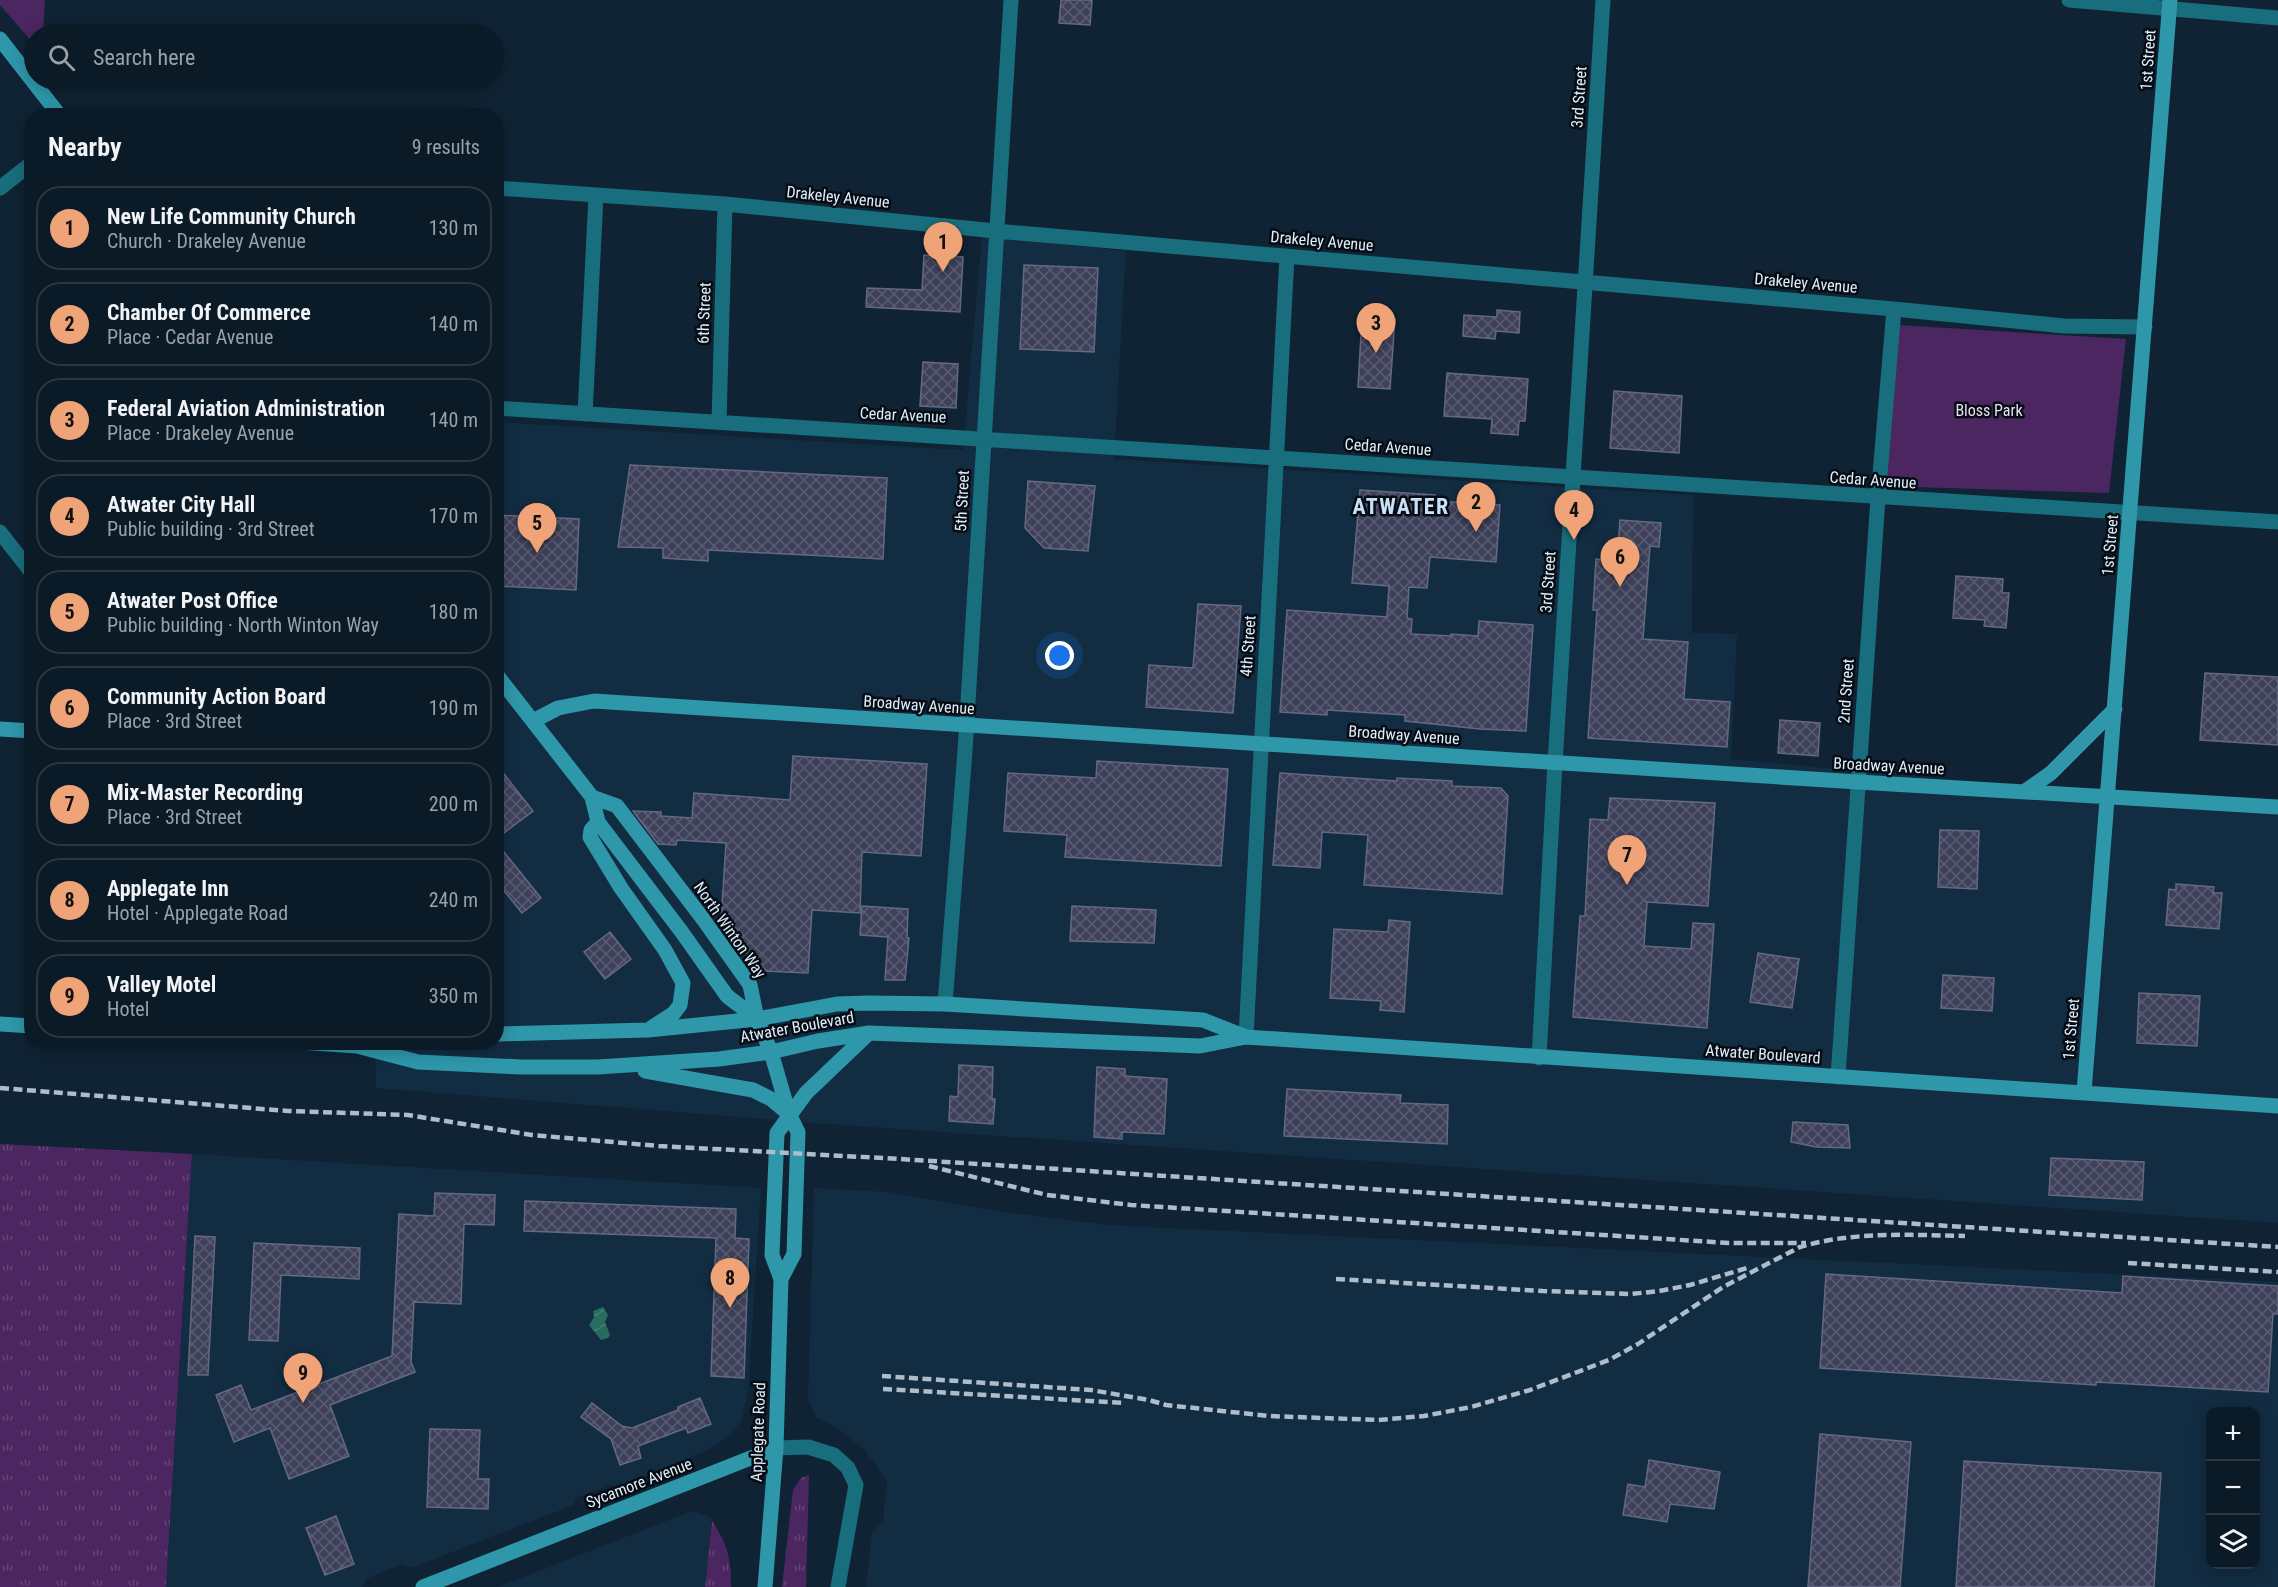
<!DOCTYPE html>
<html lang="en">
<head>
<meta charset="utf-8">
<style>
	body { margin:0; font-family:"Roboto Condensed",sans-serif; background:#14232f; color:#f1f3f6 }
	.controls { position:absolute; right:18px; bottom:18px; display:grid; overflow:hidden; border-radius:12px; box-shadow:0 3px 15px #0003 }
	.controls button { width:54px; height:54px; display:grid; place-items:center; padding:0; border:0; border-bottom:2px solid #2b3844; background:#0b1a27; color:#f1f3f6; font:30px sans-serif }
	.you { position:absolute; left:1060px; top:656px; width:21px; height:21px; margin:-15px; border:4px solid #fff; border-radius:50%; background:#1a73e8; box-shadow:0 0 0 9px #1a73e833 }
	.badge { display:grid; place-items:center; width:39px; height:39px; border-radius:50%; background:#efa377; color:#111; font-size:20px; font-weight:700 }
	.pin { position:absolute; translate:-50% -50px; filter:drop-shadow(0 2px 3px #0008) }
	.pin::after { content:''; position:absolute; top:32px; width:21px; height:18px; background:inherit; clip-path:polygon(0 0,100% 0,50% 100%) }
	.list { margin:0; padding:0; list-style:none }
	h2 { display:flex; justify-content:space-between; align-items:center; height:78px; margin:0; padding:0 24px; font-size:26px }
	h2 small { font-size:20px; font-weight:400; color:#9aa1a7 }
	.list li { display:grid; grid-template-columns:39px 1fr auto; gap:18px; align-items:center; box-sizing:border-box; height:84px; margin:0 12px 12px; padding:0 12px; border:2px solid #2b3844; border-radius:24px }
	.list b { display:block; font-size:22px; white-space:nowrap }
	.list p { margin:0; font-size:20px; white-space:nowrap; color:#9aa1a7 }
	.list em { font-size:20px; font-style:normal; color:#9aa1a7 }
	.icon { flex:none; width:33px; height:33px; fill:none; stroke:currentColor; stroke-width:2; stroke-linecap:round; stroke-linejoin:round }
	.map { position:relative; flex:none; width:2278px; height:1587px; overflow:hidden }
	.search { position:absolute; background:#0b1a27; box-shadow:0 3px 15px #0003; left:24px; top:24px; width:480px; height:66px; display:flex; align-items:center; gap:15px; box-sizing:border-box; padding:0 21px; border-radius:33px; color:#9aa1a7; font-size:22px }
	.panel { position:absolute; background:#0b1a27; box-shadow:0 3px 15px #0003; left:24px; top:108px; width:480px; height:942px; border-radius:24px }
	.map>svg:first-child { display:block }
</style>
</head>
<body>
<div class="map">
<svg width="2278" height="1587" viewBox="0 0 2278 1587">
	<defs>
		<pattern id="grass-tufts" width="24" height="20" patternUnits="userSpaceOnUse" patternTransform="scale(1.5)"><rect width="24" height="20" fill="#4b2661"/><path d="M3 7l-1-3M5 7V3M7 7l1-3M15 17l-1-3M17 17v-4M19 17l1-3" fill="none" stroke="#654678"/></pattern>
		<pattern id="water-waves" width="16" height="10" patternUnits="userSpaceOnUse" patternTransform="scale(1.5)"><rect width="16" height="10" fill="#286b5f"/><path d="M0 5q4-4 8 0t8 0" fill="none" stroke="#478077"/></pattern>
		<pattern id="building-cross-hatch" width="8" height="8" patternUnits="userSpaceOnUse" patternTransform="scale(1.5)"><rect width="8" height="8" fill="#3e4159"/><path d="M0 0l8 8M0 8l8-8" fill="none" stroke="#5a5d72"/></pattern>
	</defs>
	<rect width="100%" height="100%" fill="#0f2334"/>
	<path fill="#122c42" fill-rule="evenodd" d="M982 236 1126 251 1114 459 1693 495 1692 633 1737 634 1731 759 2278 810V1223L825 1124 376 1088 375 1043 496 1042 497 422 963 450Z
		M192 1154 761 1188 748 1393 741 1422 726 1438 704 1452 618 1487 611 1485 576 1498 574 1505 411 1568 402 1564 366 1579 364 1586 362 1587H166Z
		M814 1188 889 1192 1003 1212 1108 1225 2278 1282V1587H866L872 1532 883 1521 887 1481 864 1449 832 1425 816 1417 808 1400ZM2210 1412H2256V1564H2210Z
		M692 1511 712 1518 705 1587H498Z"/>
	<path fill="url(#grass-tufts)" d="M0 1144 192 1154 166 1587H0Z
		M809 1475 806 1587H782L793 1490 801 1478Z
		M712 1521C728 1545 731 1558 731 1587H705Z"/>
	<path fill="#4b2661" d="M0 0H45L43 34H34V44L0 5Z
		M1898 325 2126 339 2109 493 1881 486Z"/>
	<path fill="url(#water-waves)" d="M603 1307 608 1315 605 1322 610 1335 608 1338 601 1340 589 1325 594 1317 593 1311Z"/>
	<path fill="url(#building-cross-hatch)" stroke="#656882" stroke-width="1.5" d="M1061 0H1092L1090 25 1059 23Z
		M924 255 963 257 960 312 866 307 867 288 922 290Z
		M1024 265 1098 268 1094 352 1020 349Z
		M1497 310 1520 312 1519 333 1496 331 1495 339 1463 336 1464 315 1497 317Z
		M1362 317 1395 319 1390 389 1358 387Z
		M923 362 958 364 956 408 920 406Z
		M1447 373 1528 379 1525 421H1519L1518 435 1491 433 1492 419 1444 416Z
		M1614 391 1682 396 1679 453 1610 448Z
		M630 465 887 478 883 559 708 550V561L663 558V548L618 547Z
		M1028 481 1095 486 1088 551 1044 548 1025 528Z
		M1360 490 1435 495V501L1500 505 1496 562 1430 557 1427 588 1409 587 1407 618 1412 619 1411 634 1451 636V634L1478 636 1479 621 1533 625 1526 731 1480 729 1405 721V715L1327 710V715L1280 712 1287 610 1387 617 1389 586 1352 583Z
		M496 515 579 519 576 590 496 586Z
		M1620 520 1661 523 1659 547 1650 546 1643 639 1688 642 1684 699 1730 702 1727 747 1588 738 1597 610H1593L1596 559 1617 561Z
		M1956 576 2003 579 2002 593H2009L2006 628 1984 626 1985 620 1953 618Z
		M1198 604 1241 606 1233 713 1146 707 1149 665 1193 668Z
		M2205 673 2278 677V745L2200 740Z
		M1780 720 1820 723 1818 756 1778 753Z
		M793 756 927 764 921 856 862 852 860 913 812 910 808 973 761 971 721 921 726 843 677 840 676 845 658 844 633 811 661 812V816L692 818 694 793 790 800Z
		M1097 761 1228 769 1221 866 1065 857 1067 835 1004 831 1008 773 1096 778Z
		M496 764 533 811 496 839Z
		M1280 773 1397 781V778L1452 781V786L1501 788 1508 796 1502 894 1364 885 1368 835 1322 832 1320 868 1273 865Z
		M1610 798 1715 803 1708 906 1647 902 1644 946 1691 949 1693 923 1714 924 1707 1028 1573 1017 1580 916H1585L1590 819 1608 820Z
		M1940 830 1979 831 1977 889 1938 887Z
		M496 842 541 898 522 913 496 881Z
		M2176 884 2214 887 2213 893H2222L2219 929 2166 925 2169 889 2176 890Z
		M862 906 908 909 907 938H909L905 980H885L888 937 860 935Z
		M1072 906 1156 910 1154 943 1070 941Z
		M1389 920 1410 922 1404 1012 1380 1010 1381 1001 1330 998 1334 929 1388 932Z
		M610 932 631 959 605 979 584 952Z
		M1758 953 1799 959 1792 1008 1750 1002Z
		M1943 975 1994 978 1992 1011 1941 1008Z
		M2139 993 2200 996 2197 1046 2137 1043Z
		M959 1065 993 1067 992 1099H995L993 1124 949 1121 950 1096 958 1097Z
		M1097 1067 1125 1069V1076L1167 1079 1164 1134 1122 1132V1139L1094 1137Z
		M1287 1089 1401 1095 1400 1103 1448 1105 1447 1144 1284 1136Z
		M1793 1122 1848 1125 1850 1148 1816 1147 1791 1142Z
		M2051 1158 2144 1162 2142 1200 2049 1195Z
		M435 1193 495 1195 494 1225 464 1224 461 1304 414 1302 411 1362 415 1372 330 1405 349 1456 289 1479 270 1428 234 1442 216 1395 241 1385 251 1410 392 1356 399 1214 434 1216Z
		M525 1201 736 1209 735 1238 749 1239 744 1378 711 1376 716 1238 524 1231Z
		M195 1236 215 1237 208 1375H188Z
		M254 1243 360 1248 359 1279 281 1275 278 1341 249 1340Z
		M1826 1274 2122 1293 2123 1276 2278 1286V1314H2273L2268 1392 2096 1382V1385L1820 1368Z
		M700 1398 711 1424 688 1433 686 1428 638 1446 641 1458 620 1465 611 1439 581 1417 592 1403 622 1426 632 1428 678 1410V1407Z
		M430 1429 480 1430 478 1479H489L488 1509 427 1507Z
		M1820 1434 1911 1442 1900 1587H1808Z
		M1649 1460 1720 1472 1714 1509 1670 1504 1667 1522 1623 1515 1628 1484 1645 1487Z
		M1964 1461 2161 1473 2154 1587H1956Z
		M336 1516 354 1564 325 1575 306 1528Z"/>
	<g fill="none" stroke-linecap="round" stroke-linejoin="round">
		<path stroke="#196e7d" stroke-width="15" d="M2069 0 2278 18
			M0 188 32 163
			M496 188 725 204 996 231 1894 309 2064 326 2145 327
			M496 408 2278 522
			M585 414 596 196
			M719 422 725 204
			M0 532 32 573
			M945 1004 965 751 1011 0
			M1246 1037 1287 256
			M1539 1058 1555 763 1603 0
			M1838 1077 1878 498 1894 309
			M776 1448 808 1447 834 1455 848 1468 856 1485 838 1587"/>
		<path stroke="#2e97aa" stroke-width="15" d="M0 39 60 116
			M496 674 592 797 598 822 681 931 727 996 757 1019
			M533 721 558 708 594 701 1858 782 2278 807
			M0 729 32 731
			M2024 792 2051 773 2115 709
			M592 797 617 806 703 919 750 985 757 1019 771 1052 789 1114 798 1132 794 1254 781 1279
			M598 822 591 830 590 837 621 888 665 950 683 983 680 1005 674 1013 651 1028
			M0 1024 32 1026
			M496 1034 648 1030 757 1019 837 1004 869 1003 945 1004 1203 1020 1246 1037
			M299 1042 357 1046 418 1062 521 1067H598L719 1059 771 1052 818 1041 869 1033 1200 1046 1246 1037 2278 1106
			M645 1071 753 1090 771 1099 789 1114
			M2084 1092 2170 0
			M423 1587 776 1448
			M765 1587 776 1448 781 1279 772 1255 777 1133 806 1093 869 1033"/>
		<path stroke="#aebdc9" stroke-width="4.5" stroke-dasharray="9 4.5" stroke-linecap="butt" d="M0 1088 288 1111 408 1115 532 1135 659 1146 900 1159 2278 1247
			M929 1166 1047 1195 1131 1205 1729 1243H1806
			M2128 1263 2278 1272
			M1336 1279 1543 1291 1631 1294 1659 1291 1690 1285 1747 1268
			M882 1376 1091 1390 1149 1400 1166 1405 1269 1416 1378 1420 1424 1416 1471 1407 1530 1390 1609 1360 1638 1344 1723 1287 1800 1247C1854 1231 1910 1235 1965 1236
			M883 1389 1125 1403"/>
	</g>
	<g text-anchor="middle" dominant-baseline="central" stroke-width="5" stroke-linejoin="round" paint-order="stroke">
		<g font-size="16" fill="#e1eef9" stroke="#050c13">
			<text transform="translate(2148 60) rotate(-86)">1st Street</text>
			<text transform="translate(1579 97) rotate(-86)">3rd Street</text>
			<text transform="translate(838 197) rotate(6)">Drakeley Avenue</text>
			<text transform="translate(1322 241) rotate(5)">Drakeley Avenue</text>
			<text transform="translate(1806 283) rotate(5)">Drakeley Avenue</text>
			<text transform="translate(704 313) rotate(-88)">6th Street</text>
			<text transform="translate(903 415) rotate(3)">Cedar Avenue</text>
			<text transform="translate(1388 447) rotate(4)">Cedar Avenue</text>
			<text transform="translate(1873 480) rotate(4)">Cedar Avenue</text>
			<text transform="translate(962 501) rotate(-87)">5th Street</text>
			<text transform="translate(2110 545) rotate(-85)">1st Street</text>
			<text transform="translate(1548 582) rotate(-86)">3rd Street</text>
			<text transform="translate(1248 646) rotate(-86)">4th Street</text>
			<text transform="translate(1846 691) rotate(-86)">2nd Street</text>
			<text transform="translate(919 705) rotate(4)">Broadway Avenue</text>
			<text transform="translate(1404 735) rotate(4)">Broadway Avenue</text>
			<text transform="translate(1889 766) rotate(3)">Broadway Avenue</text>
			<text transform="translate(730 930) rotate(55)">North Winton Way</text>
			<text transform="translate(797 1027) rotate(-10)">Atwater Boulevard</text>
			<text transform="translate(2071 1029) rotate(-85)">1st Street</text>
			<text transform="translate(1763 1054) rotate(4)">Atwater Boulevard</text>
			<text transform="translate(758 1432) rotate(-88)">Applegate Road</text>
			<text transform="translate(639 1483) rotate(-21)">Sycamore Avenue</text>
		</g>
		<g font-size="16" fill="#eadff2" stroke="#050c13">
			<text x="1989" y="410">Bloss Park</text>
		</g>
		<g font-size="22" font-weight="bold" letter-spacing="1.5" fill="#c9e1f8" stroke="#050c13">
			<text x="1401" y="506">ATWATER</text>
		</g>
	</g>
</svg>
<div class="controls">
<button>+</button>
<button>−</button>
<button><svg class="icon" aria-label="layers" viewBox="0 0 24 24"><path d="M12 4l9 5-9 5-9-5zM3 14l9 5 9-5"/></svg></button>
</div>
<div class="you"></div>
<div class="pin badge" style="left:943px;top:272px">1</div>
<div class="pin badge" style="left:1476px;top:532px">2</div>
<div class="pin badge" style="left:1376px;top:353px">3</div>
<div class="pin badge" style="left:1574px;top:540px">4</div>
<div class="pin badge" style="left:537px;top:553px">5</div>
<div class="pin badge" style="left:1620px;top:587px">6</div>
<div class="pin badge" style="left:1627px;top:885px">7</div>
<div class="pin badge" style="left:730px;top:1308px">8</div>
<div class="pin badge" style="left:303px;top:1403px">9</div>
<div class="search"><svg class="icon" aria-label="search" viewBox="0 0 24 24"><circle cx="10" cy="10" r="6"/><path d="M15 15l6 6"/></svg>Search here</div>
<section class="panel">
<h2>Nearby<small>9 results</small></h2>
<ul class="list">
<li><span class="badge">1</span><div><b>New Life Community Church</b><p>Church · Drakeley Avenue</p></div><em>130 m</em></li>
<li><span class="badge">2</span><div><b>Chamber Of Commerce</b><p>Place · Cedar Avenue</p></div><em>140 m</em></li>
<li><span class="badge">3</span><div><b>Federal Aviation Administration</b><p>Place · Drakeley Avenue</p></div><em>140 m</em></li>
<li><span class="badge">4</span><div><b>Atwater City Hall</b><p>Public building · 3rd Street</p></div><em>170 m</em></li>
<li><span class="badge">5</span><div><b>Atwater Post Office</b><p>Public building · North Winton Way</p></div><em>180 m</em></li>
<li><span class="badge">6</span><div><b>Community Action Board</b><p>Place · 3rd Street</p></div><em>190 m</em></li>
<li><span class="badge">7</span><div><b>Mix-Master Recording</b><p>Place · 3rd Street</p></div><em>200 m</em></li>
<li><span class="badge">8</span><div><b>Applegate Inn</b><p>Hotel · Applegate Road</p></div><em>240 m</em></li>
<li><span class="badge">9</span><div><b>Valley Motel</b><p>Hotel</p></div><em>350 m</em></li>
</ul>
</section>
</div>
</body>
</html>
